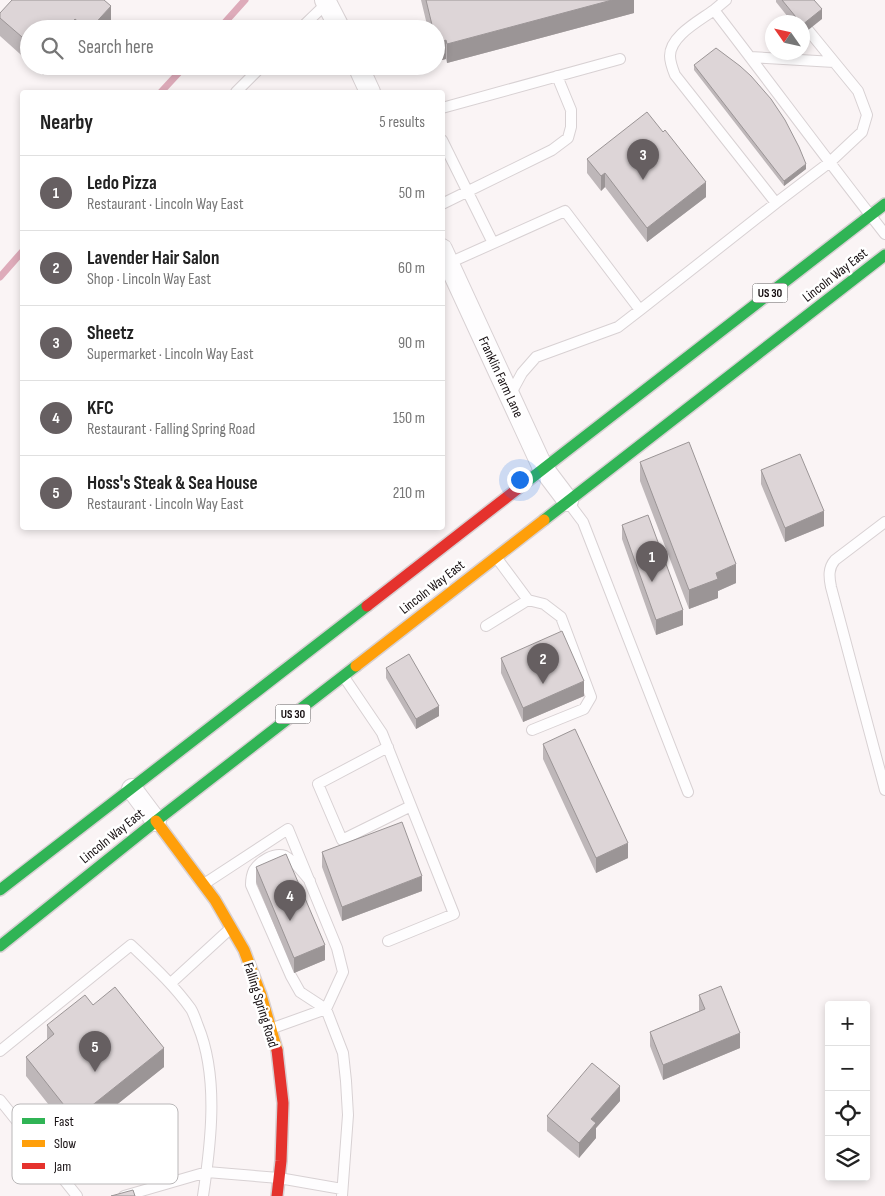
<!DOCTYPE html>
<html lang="en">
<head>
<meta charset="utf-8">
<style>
	body { margin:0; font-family:"Sofia Sans Condensed",sans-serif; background:#f6f6f6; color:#222 }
	.controls { position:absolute; right:15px; bottom:15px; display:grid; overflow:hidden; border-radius:5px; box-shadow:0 2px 8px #0003 }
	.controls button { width:45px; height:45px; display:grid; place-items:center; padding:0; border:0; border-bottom:1px solid #e0e0e0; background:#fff; color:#222; font:25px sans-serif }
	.compass { position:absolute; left:765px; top:15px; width:45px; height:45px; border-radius:50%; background:#fff; box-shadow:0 2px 8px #0003; rotate:304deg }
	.you { position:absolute; left:519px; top:479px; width:18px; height:18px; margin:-12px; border:4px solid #fff; border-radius:50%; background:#1a73e8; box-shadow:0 0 0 8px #1a73e833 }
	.badge { display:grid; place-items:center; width:32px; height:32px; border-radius:50%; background:#665f61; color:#fff; font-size:16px; font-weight:700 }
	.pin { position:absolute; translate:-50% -41px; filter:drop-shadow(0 1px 2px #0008) }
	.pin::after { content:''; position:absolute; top:26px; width:18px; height:15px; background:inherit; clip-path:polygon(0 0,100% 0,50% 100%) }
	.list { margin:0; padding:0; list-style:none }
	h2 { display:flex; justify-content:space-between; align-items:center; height:65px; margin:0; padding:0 20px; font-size:21px }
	h2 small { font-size:16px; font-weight:400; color:#767676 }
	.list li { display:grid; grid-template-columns:32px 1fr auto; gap:15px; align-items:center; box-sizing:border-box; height:75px; padding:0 20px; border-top:1px solid #e0e0e0 }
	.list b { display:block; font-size:19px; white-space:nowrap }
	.list p { margin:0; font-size:16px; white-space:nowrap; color:#767676 }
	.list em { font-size:16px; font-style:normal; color:#767676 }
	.icon { flex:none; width:28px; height:28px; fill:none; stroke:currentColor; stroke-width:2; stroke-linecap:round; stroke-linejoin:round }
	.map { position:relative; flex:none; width:885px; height:1196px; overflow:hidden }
	.search { position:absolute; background:#fff; box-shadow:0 2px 8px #0003; left:20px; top:20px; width:425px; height:55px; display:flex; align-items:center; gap:12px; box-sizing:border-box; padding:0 18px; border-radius:28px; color:#767676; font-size:19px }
	.panel { position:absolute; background:#fff; box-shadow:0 2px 8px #0003; left:20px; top:90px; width:425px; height:440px; border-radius:5px }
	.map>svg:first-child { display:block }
</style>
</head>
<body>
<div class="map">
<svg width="885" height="1196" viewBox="0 0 885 1196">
	<rect width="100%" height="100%" fill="#faf4f5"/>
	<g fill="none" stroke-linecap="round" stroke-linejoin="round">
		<path stroke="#deabba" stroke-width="7" d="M219 29 245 0
			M161 92 185 66
			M0 277 22 252"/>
		<defs>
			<path id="lane" d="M714 10 726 0
				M300 29 327 3
				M808 30 858 91 867 115 862 132 830 162 776 203 675 75C673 70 670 62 670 56 670 36 699 21 714 10 771 84 827 160 885 234
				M750 57 834 62
				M236 92 262 66
				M442 108 620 59
				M442 140 493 243
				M442 204 552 150 568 138 571 127V110L557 76
				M449 263 565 211 640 310 776 203
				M510 395 522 373 536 357 618 327 640 310
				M568 502 583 522 688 792
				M885 522 835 560C828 568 829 577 831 587L885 790
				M496 557 528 600 544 604 561 617 591 697 584 709 532 730
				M486 626 528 600
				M344 677 382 733 454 914 388 941
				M388 747 318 784 342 840 411 806
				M204 884 288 829 337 948 343 972 326 1009 300 992 291 976 251 885C251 880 252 874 254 870 260 861 274 852 285 856 295 861 303 873 310 881
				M171 983 231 928
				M273 1028 326 1009 343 1053 346 1081 348 1115 342 1196
				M0 1051 131 945C152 965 174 985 191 1009 194 1014 196 1021 198 1026 219 1077 211 1143 203 1196
				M0 1100 77 1196
				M124 1196 207 1172 279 1178 342 1189"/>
			<path id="street" d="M325 0 340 29
				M358 66 370 92
				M442 249 543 468 568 501
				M132 789 156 821"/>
			<path id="fast" d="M525 483 885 204
				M544 520 885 255
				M0 890 367 606
				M0 946 156 821 356 666"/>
			<path id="slow" d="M356 666 544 520
				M156 821 215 900 244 950 261 995 277 1050"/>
			<path id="jam" d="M367 606 525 483
				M277 1050 283 1103 281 1161 277 1196"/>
		</defs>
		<use href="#lane" stroke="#d8d1d3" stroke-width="12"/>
		<use href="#street" stroke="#d8d1d3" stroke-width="22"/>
		<use href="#fast" stroke="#d8d1d3" stroke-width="14"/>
		<use href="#slow" stroke="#d8d1d3" stroke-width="14"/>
		<use href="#jam" stroke="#d8d1d3" stroke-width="14"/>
		<use href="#lane" stroke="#fefdfe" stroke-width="10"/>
		<use href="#street" stroke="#fefdfe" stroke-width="20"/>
		<use href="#fast" stroke="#30b455" stroke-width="11"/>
		<use href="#slow" stroke="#ff9f0a" stroke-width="11"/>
		<use href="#jam" stroke="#e5322d" stroke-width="11"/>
	</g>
	<path fill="#beb7b9" d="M421 0H634V13L447 63 446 59 442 60 436 29H428Z
		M776 0H814L822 19 802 22H792L776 2Z
		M105 1 111 25 107 29H29V62L0 36V13Z
		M694 65 806 169 784 186 694 70Z
		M33 66H50L43 75Z
		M587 159 706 197 647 242 605 187 601 191 587 173Z
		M640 462 736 583 718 591V598L689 609 640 481Z
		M761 470 824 526 785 542 761 484Z
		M622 525 683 625 656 635 622 539Z
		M501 658 584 696 523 722 501 673Z
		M386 668 439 716 416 729 386 678Z
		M543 744 628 858 596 873 543 759Z
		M322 852 422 891 342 921 322 867Z
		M256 867 325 960 294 973 256 882Z
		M699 995 740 1048 663 1080 650 1046V1032L699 1011Z
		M93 1005 164 1067 75 1138 26 1076V1057L47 1040V1025Z
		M620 1101 596 1128V1138L579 1158 547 1131V1116Z"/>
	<path fill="#9b9596" d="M612 0H634V13L447 63V44Z
		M111 6V25L107 29H90Z
		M822 9V19L802 35V25Z
		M75 19V29H67Z
		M440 37V56L436 57V38Z
		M446 40V59L442 60V42Z
		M43 66H50L43 75Z
		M806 164V169L784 186V181Z
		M605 173V187L601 191V176Z
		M706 182V197L647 242V228Z
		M824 511V526L785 542V528Z
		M736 564V583L718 591V598L689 609V590L716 573Z
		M683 610V625L656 635V620Z
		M584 681V696L523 722V708Z
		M439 706V716L416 729V719Z
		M628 843V858L596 873V858Z
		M422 876V891L342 921V907Z
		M325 945V960L294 973V958Z
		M740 1033V1048L663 1080V1065Z
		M164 1048V1067L75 1138V1119Z
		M620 1086V1101L596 1128V1138L579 1158V1143L591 1119Z"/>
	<path fill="#ddd5d7" stroke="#9b9596" d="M12 0H104L111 6 90 29H87L75 19 67 29H29V43L0 18V13Z
		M426 0H612L447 44 446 40 442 42 440 37 436 38V29H433Z
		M782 0H814L822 9 802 25V22H800Z
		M716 48 740 66 751 76 771 99 785 120 799 147 806 164 784 181 694 65Z
		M647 112 663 132 665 130 706 182 647 228 605 173 601 176 587 159Z
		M689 442 736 564 716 573 718 579 689 590 640 462Z
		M800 454 824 511 785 528 761 470Z
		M648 515 683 610 656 620 622 525Z
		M562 631 584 681 523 708 501 658Z
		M409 654 439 706 416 719 386 668Z
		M575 729 628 843 596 858 543 744Z
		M402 822 422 876 342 907 322 852Z
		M286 854 325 945 294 958 256 867Z
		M721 986 740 1033 663 1065 650 1032 705 1009 699 995Z
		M115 987 164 1048 75 1119 26 1057 54 1034 47 1025 85 995 93 1005Z
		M592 1063 620 1086 591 1119 596 1123 579 1143 547 1116Z
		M133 1190 135 1196H111Z"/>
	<g text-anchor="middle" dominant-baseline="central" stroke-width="5" stroke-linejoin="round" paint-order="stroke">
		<g fill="#fff" stroke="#5c5758" stroke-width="1">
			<rect x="752.5" y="283.5" width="35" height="19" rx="4"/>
			<rect x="275.5" y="704.5" width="35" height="19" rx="4"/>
		</g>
		<g font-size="12" font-weight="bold" fill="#160f11">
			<text x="770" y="293">US 30</text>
			<text x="293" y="714">US 30</text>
		</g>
		<g font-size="14" fill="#160f11" stroke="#fff">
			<text transform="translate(835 275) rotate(-38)">Lincoln Way East</text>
			<text transform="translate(501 377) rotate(65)">Franklin Farm Lane</text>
			<text transform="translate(432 587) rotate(-38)">Lincoln Way East</text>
			<text transform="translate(112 836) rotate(-39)">Lincoln Way East</text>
			<text transform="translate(261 1005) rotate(73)">Falling Spring Road</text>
		</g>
	</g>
	<rect x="12" y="1104" width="166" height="80" rx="8" fill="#fff" stroke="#b9b7b8" stroke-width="1"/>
	<rect x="22" y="1118" width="23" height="6" fill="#30b455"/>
	<rect x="22" y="1140" width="23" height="7" fill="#ff9f0a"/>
	<rect x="22" y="1163" width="23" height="6" fill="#e5322d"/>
	<g font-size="14" fill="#160f11">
		<text x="54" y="1126">Fast</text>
		<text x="54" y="1148">Slow</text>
		<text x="54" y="1171">Jam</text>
	</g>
</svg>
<div class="controls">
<button>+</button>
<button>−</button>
<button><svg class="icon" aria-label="locate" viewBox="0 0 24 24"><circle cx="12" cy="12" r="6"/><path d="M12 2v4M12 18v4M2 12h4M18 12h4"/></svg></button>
<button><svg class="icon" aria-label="layers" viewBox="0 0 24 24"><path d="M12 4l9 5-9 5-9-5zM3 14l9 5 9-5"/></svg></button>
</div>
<svg class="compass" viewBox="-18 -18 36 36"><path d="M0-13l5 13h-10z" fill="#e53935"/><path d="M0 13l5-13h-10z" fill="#767676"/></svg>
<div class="you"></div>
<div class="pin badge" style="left:652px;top:582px">1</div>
<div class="pin badge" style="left:543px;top:684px">2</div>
<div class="pin badge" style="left:643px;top:180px">3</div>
<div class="pin badge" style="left:290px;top:921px">4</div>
<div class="pin badge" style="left:95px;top:1072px">5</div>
<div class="search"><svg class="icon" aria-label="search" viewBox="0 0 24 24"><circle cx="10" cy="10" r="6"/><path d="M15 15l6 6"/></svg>Search here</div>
<section class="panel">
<h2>Nearby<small>5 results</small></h2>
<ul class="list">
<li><span class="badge">1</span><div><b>Ledo Pizza</b><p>Restaurant · Lincoln Way East</p></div><em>50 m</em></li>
<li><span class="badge">2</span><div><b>Lavender Hair Salon</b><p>Shop · Lincoln Way East</p></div><em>60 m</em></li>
<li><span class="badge">3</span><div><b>Sheetz</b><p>Supermarket · Lincoln Way East</p></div><em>90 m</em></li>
<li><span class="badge">4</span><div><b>KFC</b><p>Restaurant · Falling Spring Road</p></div><em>150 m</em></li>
<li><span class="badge">5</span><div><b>Hoss's Steak &amp; Sea House</b><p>Restaurant · Lincoln Way East</p></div><em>210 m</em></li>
</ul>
</section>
</div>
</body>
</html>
